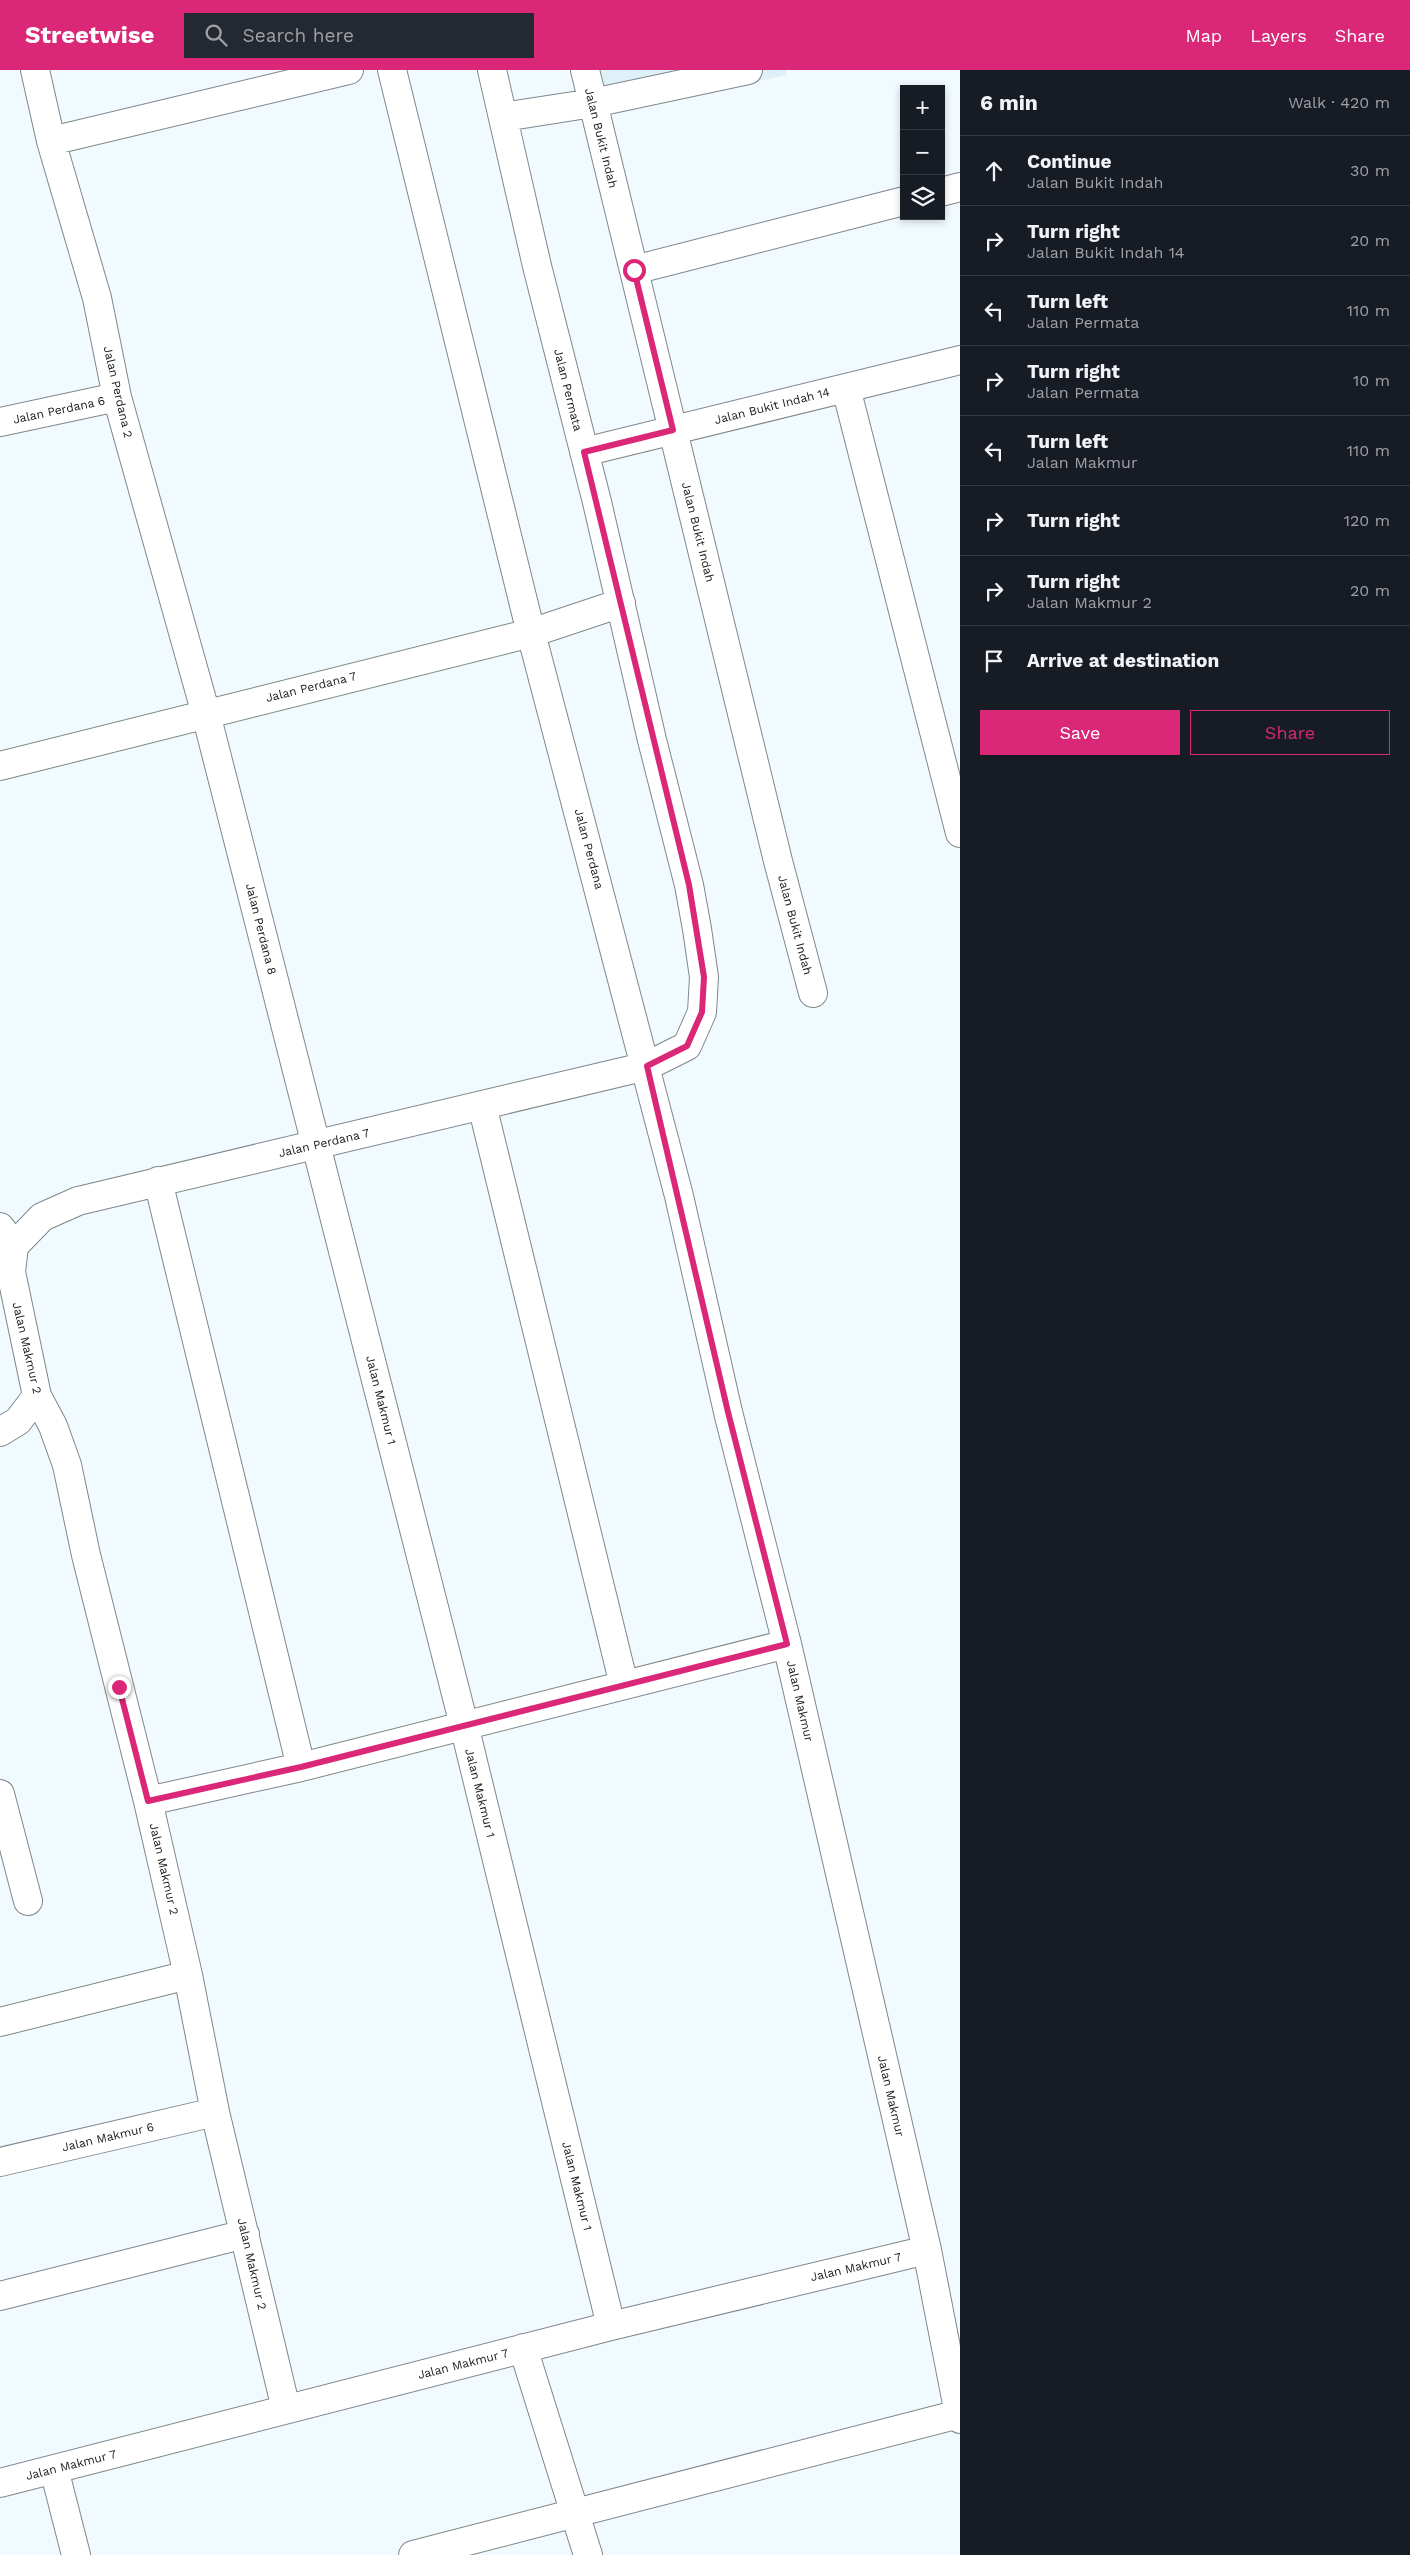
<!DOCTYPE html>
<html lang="en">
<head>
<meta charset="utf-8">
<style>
	body { margin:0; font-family:"Work Sans",sans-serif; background:#242831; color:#f1f3f6 }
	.controls { position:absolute; right:15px; top:15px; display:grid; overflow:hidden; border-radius:0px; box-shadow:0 2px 8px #0003 }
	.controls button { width:45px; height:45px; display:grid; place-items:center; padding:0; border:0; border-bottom:1px solid #363941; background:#171b24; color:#f1f3f6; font:25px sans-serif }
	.stop { position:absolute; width:15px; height:15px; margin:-11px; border:4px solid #db2777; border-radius:50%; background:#fff }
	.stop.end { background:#db2777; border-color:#fff; box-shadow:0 1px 5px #0008 }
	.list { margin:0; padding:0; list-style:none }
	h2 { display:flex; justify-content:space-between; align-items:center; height:65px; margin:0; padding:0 20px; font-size:21px }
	h2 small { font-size:16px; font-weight:400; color:#9ea1a6 }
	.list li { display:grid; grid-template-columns:32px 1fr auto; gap:15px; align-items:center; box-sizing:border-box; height:70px; padding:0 20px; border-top:1px solid #363941 }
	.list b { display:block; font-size:19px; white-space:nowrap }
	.list p { margin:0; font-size:16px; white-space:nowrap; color:#9ea1a6 }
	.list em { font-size:16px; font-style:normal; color:#9ea1a6 }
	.actions { display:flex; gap:10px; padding:15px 20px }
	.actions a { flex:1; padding:11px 0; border:1px solid #db2777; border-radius:0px; text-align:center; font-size:18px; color:#db2777 }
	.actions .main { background:#db2777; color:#fff }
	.icon { flex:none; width:28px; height:28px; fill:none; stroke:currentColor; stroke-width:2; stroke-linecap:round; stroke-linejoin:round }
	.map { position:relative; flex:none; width:960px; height:2485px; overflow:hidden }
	header { display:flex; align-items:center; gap:30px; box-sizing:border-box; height:70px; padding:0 25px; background:#db2777; color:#fff }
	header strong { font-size:24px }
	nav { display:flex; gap:28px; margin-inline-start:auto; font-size:18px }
	.search { width:350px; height:45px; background:#242831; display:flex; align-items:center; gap:12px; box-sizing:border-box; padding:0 18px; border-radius:0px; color:#9ea1a6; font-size:19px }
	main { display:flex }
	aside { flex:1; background:#171b24 }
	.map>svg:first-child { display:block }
</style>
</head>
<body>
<header>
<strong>Streetwise</strong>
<div class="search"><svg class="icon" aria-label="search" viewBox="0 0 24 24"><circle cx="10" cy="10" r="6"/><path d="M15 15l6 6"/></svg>Search here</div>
<nav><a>Map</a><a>Layers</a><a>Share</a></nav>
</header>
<main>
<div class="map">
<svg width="960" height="2485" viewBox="0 0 960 2485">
	<rect width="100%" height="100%" fill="#f1fafe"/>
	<path fill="#dff0f8" d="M571 0H786L787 5 582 48Z"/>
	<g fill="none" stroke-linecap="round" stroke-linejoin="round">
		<defs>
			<path id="minor" d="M35 0 51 71 97 228 117 327 206 644 464 1655 611 2256
				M392 0 531 563 679 1126 728 1342 787 1574 927 2180 960 2349
				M585 0 778 791 813 923
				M503 47 593 33 748 0
				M51 71 349 0
				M941 122 960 117
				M634 200 904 131
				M846 318 960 763
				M0 352 117 327
				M584 382 960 290
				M0 696 531 563 621 533
				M482 1035 624 1615
				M158 1111 301 1697
				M0 1157 14 1176
				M14 1176 42 1147 78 1131 647 996 687 976 702 942 704 907 697 859 689 815 652 670 597 432 537 196 492 0
				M14 1176 11 1202 37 1326 53 1356 67 1395 86 1485 148 1731 188 1905 215 2042 286 2339
				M0 1362 18 1351 37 1326
				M0 1724 28 1831
				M148 1731 301 1697 787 1574
				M0 1952 188 1905
				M0 2092 215 2042
				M0 2226 245 2164
				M523 2278 588 2485
				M54 2399 76 2485
				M0 2413 611 2256 927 2180
				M413 2485 959 2344"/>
		</defs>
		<use href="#minor" stroke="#7f878b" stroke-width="30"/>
		<use href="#minor" stroke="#fff" stroke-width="28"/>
	</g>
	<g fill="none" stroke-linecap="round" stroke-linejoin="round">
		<path stroke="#db2777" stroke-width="6" d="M119 1617 148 1731 301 1697 787 1574 728 1342 647 996 687 976 702 942 704 907 689 815 584 382 673 360 634 200"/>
	</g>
	<g text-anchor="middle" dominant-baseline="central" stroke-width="5" stroke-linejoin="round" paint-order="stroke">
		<g font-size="12" fill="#191c1d" stroke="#fff">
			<text transform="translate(601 68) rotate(76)">Jalan Bukit Indah</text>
			<text transform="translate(568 320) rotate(76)">Jalan Permata</text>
			<text transform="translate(118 322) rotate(77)">Jalan Perdana 2</text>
			<text transform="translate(772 336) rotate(-14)">Jalan Bukit Indah 14</text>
			<text transform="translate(59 340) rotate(-12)">Jalan Perdana 6</text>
			<text transform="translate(698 462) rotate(76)">Jalan Bukit Indah</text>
			<text transform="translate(311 617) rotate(-14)">Jalan Perdana 7</text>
			<text transform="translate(589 779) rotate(75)">Jalan Perdana</text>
			<text transform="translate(795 855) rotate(75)">Jalan Bukit Indah</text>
			<text transform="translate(261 859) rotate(76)">Jalan Perdana 8</text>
			<text transform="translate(324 1073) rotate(-13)">Jalan Perdana 7</text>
			<text transform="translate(27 1278) rotate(77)">Jalan Makmur 2</text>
			<text transform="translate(381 1330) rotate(76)">Jalan Makmur 1</text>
			<text transform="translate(800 1631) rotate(77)">Jalan Makmur</text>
			<text transform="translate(480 1723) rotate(76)">Jalan Makmur 1</text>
			<text transform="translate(164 1799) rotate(77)">Jalan Makmur 2</text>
			<text transform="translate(891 2026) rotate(77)">Jalan Makmur</text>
			<text transform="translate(108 2067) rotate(-13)">Jalan Makmur 6</text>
			<text transform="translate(577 2116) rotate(76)">Jalan Makmur 1</text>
			<text transform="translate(252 2194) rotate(77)">Jalan Makmur 2</text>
			<text transform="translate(856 2197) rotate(-13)">Jalan Makmur 7</text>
			<text transform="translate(463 2294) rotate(-14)">Jalan Makmur 7</text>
			<text transform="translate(71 2395) rotate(-14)">Jalan Makmur 7</text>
		</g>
	</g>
</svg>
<div class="controls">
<button>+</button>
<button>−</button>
<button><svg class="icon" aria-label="layers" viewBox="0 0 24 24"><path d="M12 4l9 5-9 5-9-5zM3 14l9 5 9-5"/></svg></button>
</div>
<div class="stop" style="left:634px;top:200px"></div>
<div class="stop end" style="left:119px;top:1617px"></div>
</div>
<aside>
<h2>6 min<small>Walk · 420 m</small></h2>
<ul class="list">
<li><svg class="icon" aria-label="ahead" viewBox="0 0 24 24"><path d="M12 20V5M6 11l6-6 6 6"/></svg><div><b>Continue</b><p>Jalan Bukit Indah</p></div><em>30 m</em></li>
<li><svg class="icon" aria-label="right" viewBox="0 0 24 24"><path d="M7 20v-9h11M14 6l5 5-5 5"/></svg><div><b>Turn right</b><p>Jalan Bukit Indah 14</p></div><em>20 m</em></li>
<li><svg class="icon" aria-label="left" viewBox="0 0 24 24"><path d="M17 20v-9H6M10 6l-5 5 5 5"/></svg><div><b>Turn left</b><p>Jalan Permata</p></div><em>110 m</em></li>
<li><svg class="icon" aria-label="right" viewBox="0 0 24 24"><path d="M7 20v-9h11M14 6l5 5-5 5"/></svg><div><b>Turn right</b><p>Jalan Permata</p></div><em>10 m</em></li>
<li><svg class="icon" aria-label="left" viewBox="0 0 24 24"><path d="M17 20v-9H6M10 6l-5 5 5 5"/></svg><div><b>Turn left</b><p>Jalan Makmur</p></div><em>110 m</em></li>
<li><svg class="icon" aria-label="right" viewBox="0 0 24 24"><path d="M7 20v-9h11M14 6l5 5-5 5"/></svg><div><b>Turn right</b></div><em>120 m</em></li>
<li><svg class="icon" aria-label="right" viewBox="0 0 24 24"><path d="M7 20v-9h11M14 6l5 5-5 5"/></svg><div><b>Turn right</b><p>Jalan Makmur 2</p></div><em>20 m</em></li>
<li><svg class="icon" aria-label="arrive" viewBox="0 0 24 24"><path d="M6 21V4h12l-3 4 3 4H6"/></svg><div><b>Arrive at destination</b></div></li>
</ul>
<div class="actions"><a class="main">Save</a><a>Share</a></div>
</aside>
</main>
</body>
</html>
